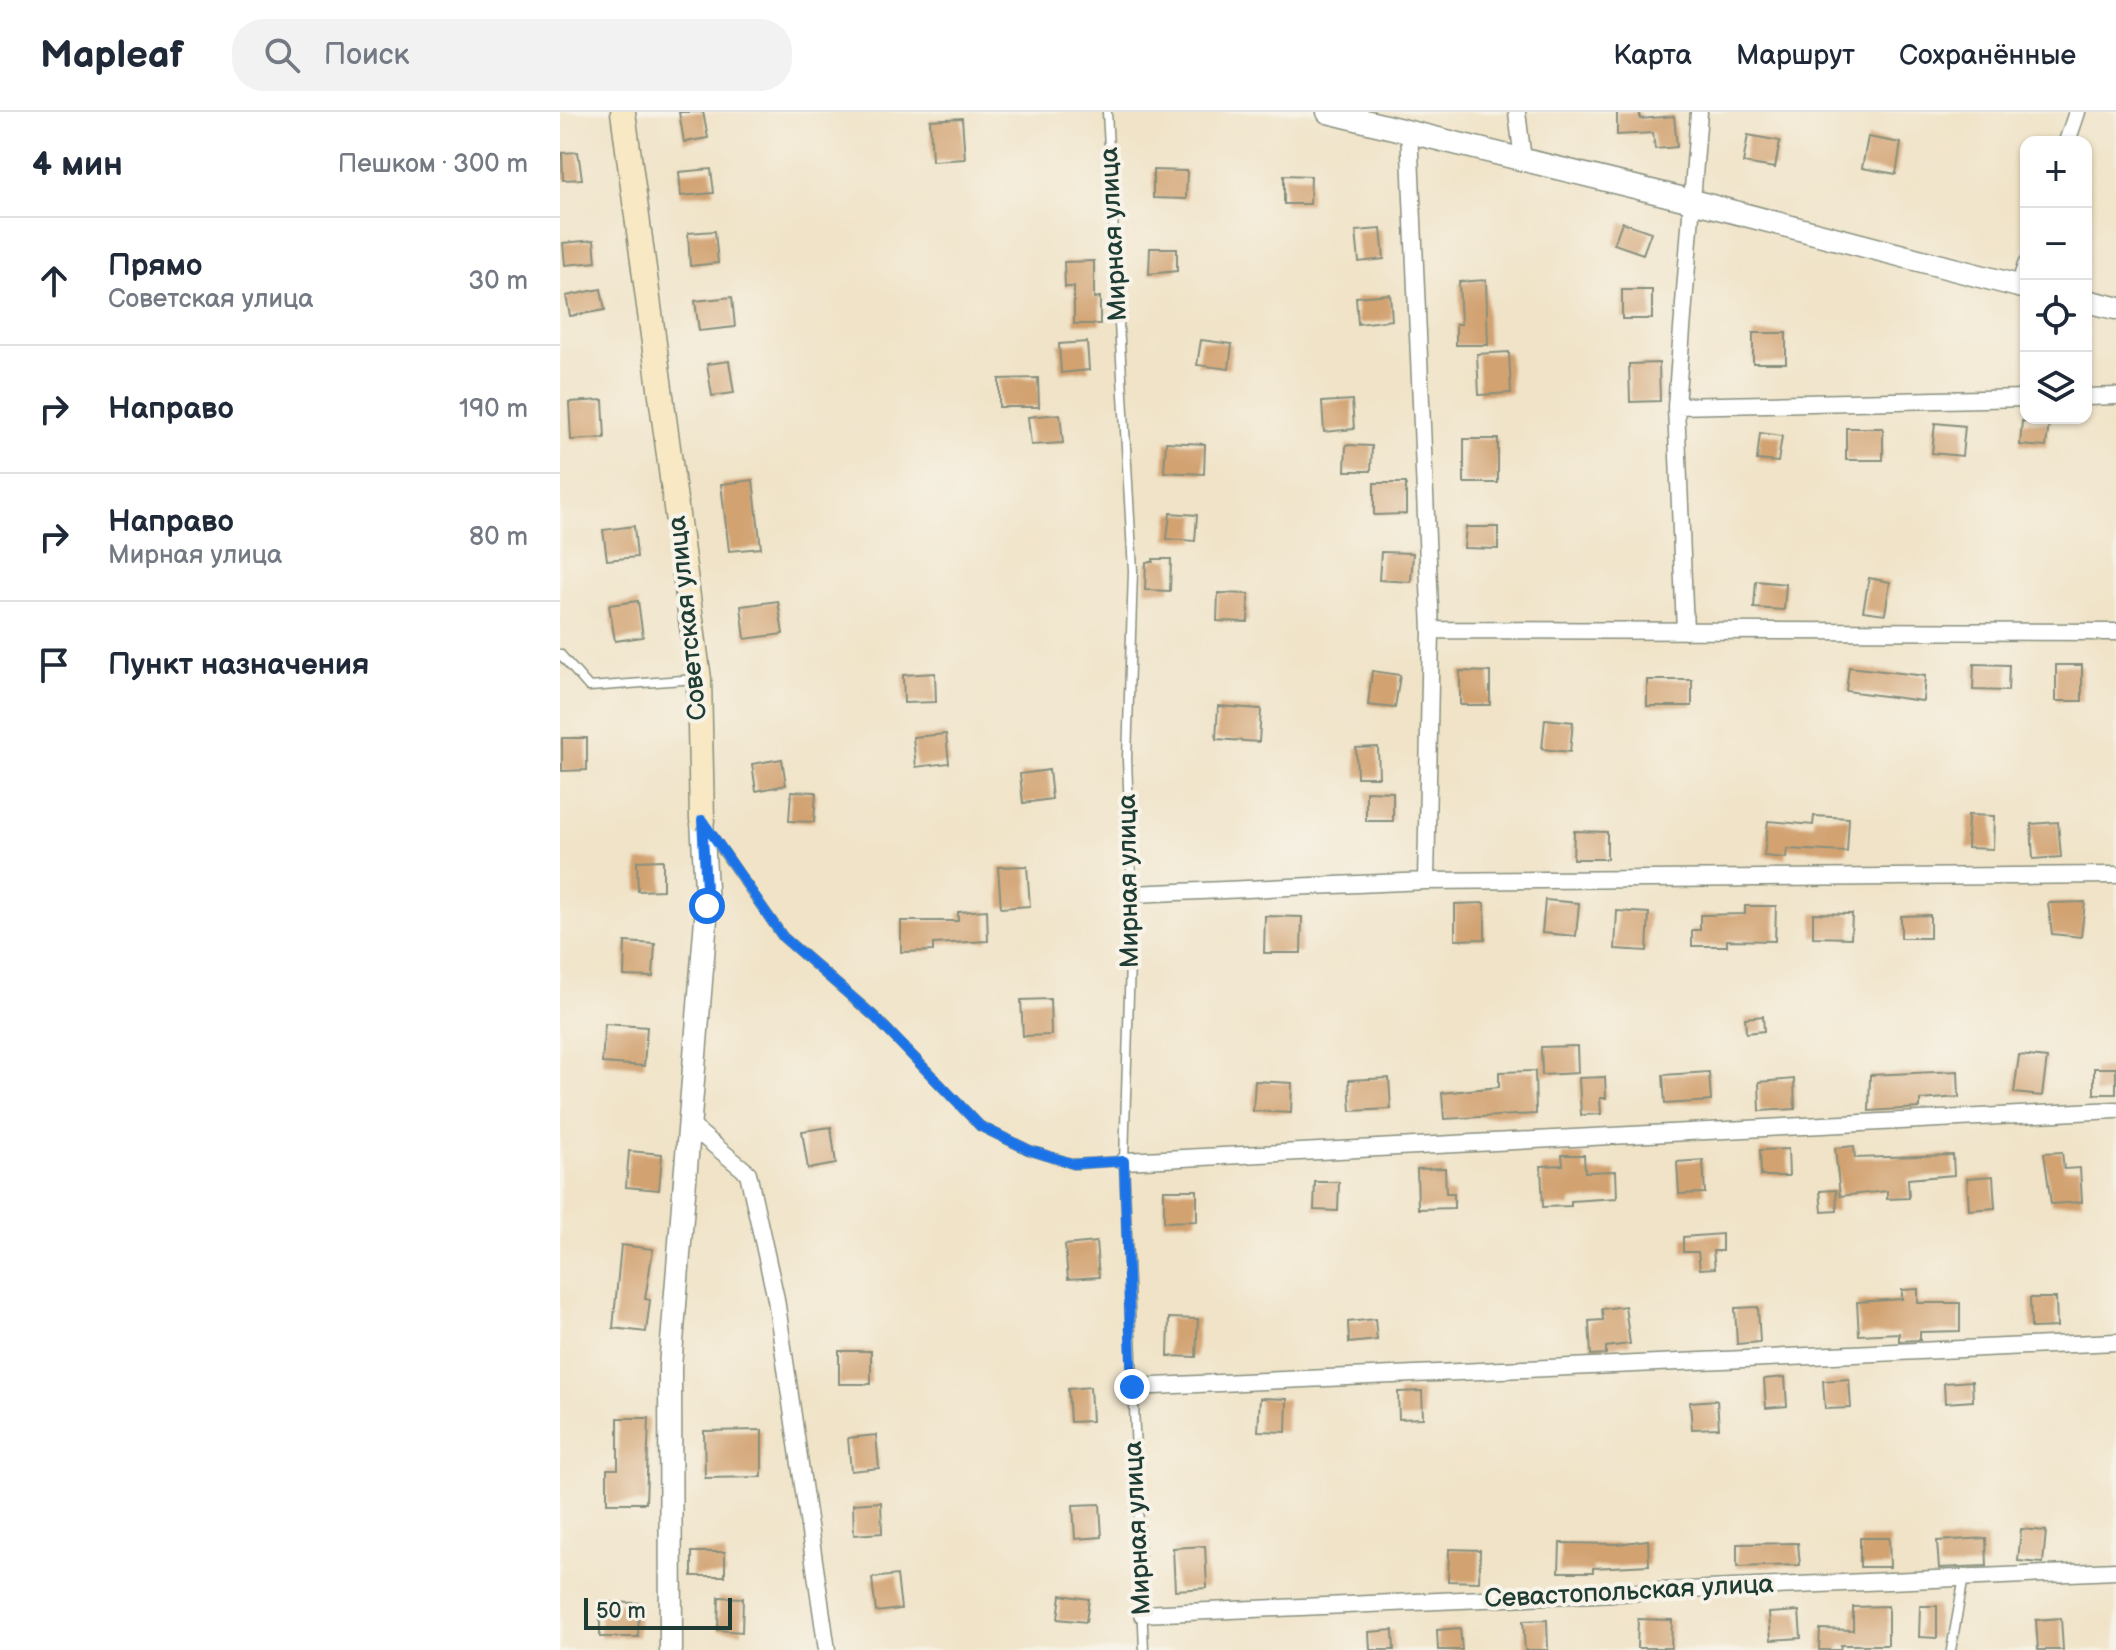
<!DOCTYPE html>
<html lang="ru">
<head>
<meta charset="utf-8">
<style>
	body { margin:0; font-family:"Balsamiq Sans",sans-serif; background:#f2f2f3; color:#1f2937 }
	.controls { position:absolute; right:24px; top:24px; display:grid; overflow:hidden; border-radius:16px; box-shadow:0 2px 6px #0004 }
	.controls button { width:72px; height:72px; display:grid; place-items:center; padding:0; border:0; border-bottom:2px solid #e0e1e3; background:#fff; color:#1f2937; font:40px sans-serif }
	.scale { position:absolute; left:24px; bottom:20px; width:148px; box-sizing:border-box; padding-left:8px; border:4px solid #1f3d34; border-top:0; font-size:22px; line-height:28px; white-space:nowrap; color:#1f3d34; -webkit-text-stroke:6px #f7f3e8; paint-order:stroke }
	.stop { position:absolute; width:24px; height:24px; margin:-18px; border:6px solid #1a73e8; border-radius:50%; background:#fff }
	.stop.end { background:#1a73e8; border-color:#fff; box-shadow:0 2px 8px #0008 }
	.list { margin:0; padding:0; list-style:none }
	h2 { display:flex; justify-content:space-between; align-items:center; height:104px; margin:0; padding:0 32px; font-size:34px }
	h2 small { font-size:26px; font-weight:400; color:#747a83 }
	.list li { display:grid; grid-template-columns:52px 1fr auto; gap:24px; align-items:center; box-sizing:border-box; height:128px; padding:0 32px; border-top:2px solid #e0e1e3 }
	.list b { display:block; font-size:30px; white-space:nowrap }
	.list p { margin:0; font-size:26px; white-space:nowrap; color:#747a83 }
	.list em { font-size:26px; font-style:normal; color:#747a83 }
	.icon { flex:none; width:44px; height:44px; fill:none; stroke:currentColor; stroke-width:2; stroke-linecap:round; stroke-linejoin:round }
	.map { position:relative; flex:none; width:1556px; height:1538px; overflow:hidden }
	header { display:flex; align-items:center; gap:48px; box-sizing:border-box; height:112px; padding:0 40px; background:#fff; border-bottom:2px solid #e0e1e3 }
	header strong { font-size:38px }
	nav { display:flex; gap:44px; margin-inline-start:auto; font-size:28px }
	.search { width:560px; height:72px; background:#f2f2f3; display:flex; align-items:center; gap:20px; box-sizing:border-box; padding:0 28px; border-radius:32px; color:#747a83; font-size:30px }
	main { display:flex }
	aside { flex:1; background:#fff }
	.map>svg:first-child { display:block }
</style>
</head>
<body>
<header>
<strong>Mapleaf</strong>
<div class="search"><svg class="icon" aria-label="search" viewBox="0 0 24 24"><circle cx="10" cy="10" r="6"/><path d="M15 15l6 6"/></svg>Поиск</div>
<nav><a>Карта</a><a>Маршрут</a><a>Сохранённые</a></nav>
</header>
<main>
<aside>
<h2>4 мин<small>Пешком · 300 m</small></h2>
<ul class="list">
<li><svg class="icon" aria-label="ahead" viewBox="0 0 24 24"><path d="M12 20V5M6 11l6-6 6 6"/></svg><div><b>Прямо</b><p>Советская улица</p></div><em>30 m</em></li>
<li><svg class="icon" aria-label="right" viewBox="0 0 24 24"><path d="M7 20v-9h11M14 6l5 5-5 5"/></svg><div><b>Направо</b></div><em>190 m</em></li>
<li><svg class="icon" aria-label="right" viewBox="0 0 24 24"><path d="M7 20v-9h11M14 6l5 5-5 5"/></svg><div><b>Направо</b><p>Мирная улица</p></div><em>80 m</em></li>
<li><svg class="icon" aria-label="arrive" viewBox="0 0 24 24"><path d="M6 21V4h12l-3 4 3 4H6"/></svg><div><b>Пункт назначения</b></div></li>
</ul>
</aside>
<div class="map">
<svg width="1556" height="1538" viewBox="0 0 1556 1538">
	<rect width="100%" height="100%" fill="#f7f3e8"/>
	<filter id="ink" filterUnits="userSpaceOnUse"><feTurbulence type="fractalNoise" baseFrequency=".0125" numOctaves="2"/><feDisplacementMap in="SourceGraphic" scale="16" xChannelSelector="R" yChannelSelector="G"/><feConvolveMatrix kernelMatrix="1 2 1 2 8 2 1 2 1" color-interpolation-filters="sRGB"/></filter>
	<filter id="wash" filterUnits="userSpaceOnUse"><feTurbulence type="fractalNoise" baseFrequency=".006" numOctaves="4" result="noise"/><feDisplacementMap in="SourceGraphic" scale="32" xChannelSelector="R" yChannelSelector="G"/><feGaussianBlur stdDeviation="1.8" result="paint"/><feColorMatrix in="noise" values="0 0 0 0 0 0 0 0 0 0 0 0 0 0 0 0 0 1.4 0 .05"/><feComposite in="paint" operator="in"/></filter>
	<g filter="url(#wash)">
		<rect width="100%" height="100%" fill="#f0e3c7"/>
		<g id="blocks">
			<path fill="#d2a271" d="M119 0H143L148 26 124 30Z
				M1057 0H1080V7L1114 4 1117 35 1095 37 1093 21 1057 23Z
				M402 6 405 47 372 49 370 8Z
				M1188 23 1220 29 1215 56 1183 51Z
				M1308 25 1341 31 1336 62 1302 56Z
				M18 40 22 67 3 68 2 41Z
				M151 57 154 81 121 84 119 60Z
				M593 58 627 59 626 87 593 86Z
				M724 63 751 64 750 92H724Z
				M1062 110 1091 120 1083 142 1054 132Z
				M821 117 824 147 799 150 796 119Z
				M155 119 158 151 130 154 128 121Z
				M34 128 36 150 5 153 3 131Z
				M590 136H617V159L589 162Z
				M534 149V186L540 185V212H514V175H505L504 150Z
				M926 168 928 233H896V212H901L899 170Z
				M41 177 45 198 10 204 6 184Z
				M1062 178H1092V207H1062Z
				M830 182 832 208 798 212 796 185Z
				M172 185 175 215 139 219 135 189Z
				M1193 221H1226V251H1193Z
				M641 228 672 232 669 257 637 253Z
				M527 230 529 258 501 261 499 232Z
				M949 240 951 281 919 283 917 242Z
				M169 249 174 281 152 284 147 252Z
				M1099 251 1100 289 1070 290 1069 252Z
				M478 266 479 295H439V267Z
				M43 288 45 326 11 328 9 290Z
				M792 288 794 317 764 320 762 290Z
				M500 302 503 331 471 333 468 305Z
				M1462 309 1489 311 1486 335 1460 333Z
				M1375 311 1405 314 1402 344 1372 341Z
				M1286 316H1323V348H1286Z
				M1200 321 1222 324 1218 350 1197 348Z
				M904 327H938V371H904Z
				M606 330 645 332 644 362 604 360Z
				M786 333 812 334 811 359H785Z
				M193 368 201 436 169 439 161 372Z
				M814 371H846V402L814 403Z
				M610 401 637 403 635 429 607 427Z
				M74 414 77 445 47 448 43 418Z
				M906 415H938V437L904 436Z
				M821 440 853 441 851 470 819 468Z
				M593 447H611L610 479 585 478 586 450H593Z
				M1309 466 1330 470 1325 502 1303 499Z
				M1196 469 1226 472 1224 498 1194 496Z
				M658 481 689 482 688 510 657 509Z
				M78 489 83 525 55 529 49 493Z
				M218 489 223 522 185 527 181 494Z
				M1414 552 1449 553 1448 579 1413 578Z
				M1496 553H1522V589H1496Z
				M1289 555 1365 564 1363 589 1286 579Z
				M812 559 840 563 835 596 808 593Z
				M900 559 930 560V593H900Z
				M375 561 376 590 344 591 343 563Z
				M1087 568H1132V594H1087Z
				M658 594 701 597 699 630 656 627Z
				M985 607 1013 610 1010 640 982 637Z
				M386 622 389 651 356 655 353 625Z
				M2 626H27V658L2 659Z
				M818 635 819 665H797L796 636Z
				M222 647 226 673 196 679 192 652Z
				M489 658 492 687 463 691 460 662Z
				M231 679 256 680 254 710 229 709Z
				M806 679 833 680V709H806Z
				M1408 703 1434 704 1433 737 1407 736Z
				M1254 704 1289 706 1287 740 1227 737 1226 746 1204 744 1208 709 1253 713Z
				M1498 710 1501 745 1473 747 1471 712Z
				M1014 719 1047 720V747H1013Z
				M103 748V778L78 779 77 749Z
				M467 754 470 794 441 796 438 755Z
				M985 788 1019 791 1016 824 982 821Z
				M1525 790 1521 825 1492 822 1488 791Z
				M925 791V827L895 828V792Z
				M1185 794H1216L1215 829 1167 828V834H1132V818H1140V803L1185 802Z
				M427 798 428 829 373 832V839L341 840V809H398V800Z
				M1057 799 1089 801 1087 839 1055 837Z
				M1253 801 1292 802 1291 826 1253 825Z
				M1370 803V826H1341V804Z
				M705 804 742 805 741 841H704Z
				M65 830 95 832 93 865 64 864Z
				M490 887 491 923 463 924 461 888Z
				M1203 904 1204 919 1186 921 1185 906Z
				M45 912 87 915 84 954 42 951Z
				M1017 934 1018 961 982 963 981 935Z
				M1459 943 1487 946 1482 984 1454 981Z
				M1534 956H1556V982H1534Z
				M975 959 976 1002 884 1007 882 981 939 975V960Z
				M1398 959 1399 985 1360 988V996L1309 999 1310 963Z
				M1149 960 1151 989 1105 992 1103 963Z
				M1045 965 1046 986H1040L1041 1002 1021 1003 1019 966Z
				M829 966 831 997 791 999 789 968Z
				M1234 967 1235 997 1200 999 1199 970Z
				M695 969 732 971 731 1001 693 999Z
				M271 1015 276 1052 248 1057 242 1019Z
				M1294 1034 1295 1046 1393 1043 1394 1063 1348 1067 1349 1086 1327 1087V1079L1280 1084 1275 1036Z
				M1228 1037 1229 1064H1201L1200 1038Z
				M69 1039 102 1042 99 1078 66 1075Z
				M1502 1040 1504 1057 1520 1056 1522 1090 1491 1092 1484 1041Z
				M1002 1043H1024L1025 1060 1056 1059 1057 1086 1011 1089V1094L983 1095 981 1054 1003 1053Z
				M1143 1048 1145 1081 1119 1082 1117 1050Z
				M885 1056 886 1081H894V1096L858 1097 857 1057Z
				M1433 1064 1435 1096 1409 1098 1407 1066Z
				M755 1070H779L778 1099 754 1098Z
				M604 1078H637V1109L604 1110Z
				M1276 1078 1277 1099 1262 1100 1260 1079Z
				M1162 1122V1139H1153L1155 1156 1140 1157 1138 1140H1123V1125Z
				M536 1130 539 1165 508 1167 505 1133Z
				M61 1133 93 1137 85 1187 90 1188 86 1220 53 1216Z
				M1358 1177V1191H1400V1219L1360 1220V1228L1339 1229V1221L1299 1223 1297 1190 1342 1187V1178Z
				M1470 1186H1496L1497 1215 1471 1216Z
				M1065 1194 1070 1232 1046 1235V1242L1031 1243 1029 1209 1043 1208 1042 1197Z
				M1198 1195 1200 1230 1177 1232 1175 1196Z
				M609 1206 638 1207 636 1245 608 1244Z
				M815 1207 817 1228 789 1231 788 1210Z
				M279 1239H311V1272H279Z
				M1225 1265 1227 1294 1206 1296 1204 1267Z
				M1289 1267 1291 1296 1265 1297 1263 1269Z
				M1412 1269 1413 1289 1385 1291 1384 1271Z
				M530 1275 532 1309 510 1310 508 1277Z
				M862 1279 863 1306 839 1307 838 1280Z
				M700 1286 727 1287 726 1320 698 1319Z
				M1157 1288 1159 1316 1132 1317 1130 1290Z
				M58 1306H89L86 1391H47V1357H58Z
				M202 1318V1365L145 1366 144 1319Z
				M316 1323 319 1356 291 1359 288 1326Z
				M321 1390 322 1421 294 1423 293 1392Z
				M540 1392 542 1425 515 1427 513 1393Z
				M1461 1417 1486 1419 1483 1451 1458 1449Z
				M1300 1426H1329L1330 1455H1300Z
				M1426 1426 1427 1454 1379 1456 1377 1429Z
				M1088 1428 1089 1453 1033 1456V1460H999L1000 1431 1058 1432Z
				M1238 1431 1240 1453 1177 1455V1432Z
				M645 1434 647 1476 615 1478 613 1436Z
				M889 1437 920 1438 919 1470 888 1469Z
				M132 1440H165V1464H132Z
				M337 1463 341 1497 316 1500 312 1466Z
				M501 1483 529 1487 526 1510 498 1507Z
				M159 1485 183 1486 182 1520 158 1518Z
				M40 1490 79 1491 78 1525H40Z
				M1328 1494V1533H1281L1280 1538H1259L1260 1517 1293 1518V1495Z
				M1360 1494H1377V1526L1359 1525Z
				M1239 1499 1241 1526 1211 1528 1209 1501Z
				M1501 1506 1503 1538H1478L1476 1508Z
				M1078 1507 1112 1508 1111 1536H1077Z
				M987 1508 988 1538H965L963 1509Z
				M900 1516 902 1538H878L877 1518Z
				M833 1518 834 1538H810L809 1520Z"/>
		</g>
	</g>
	<g filter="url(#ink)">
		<use href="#blocks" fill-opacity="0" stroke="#88907e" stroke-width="2"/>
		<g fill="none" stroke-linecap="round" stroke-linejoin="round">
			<defs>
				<path id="service" d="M547 0 573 459 567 647 572 782 564 1049 584 1538
					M0 542 29 575 136 567
					M149 719 223 825 316 906 420 1014 469 1038 514 1052 563 1049
					M1391 1538 1404 1465"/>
				<path id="minor" d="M957 0 963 48
					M849 18 871 518 866 769
					M1507 30 1517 0
					M1459 174 1466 153
					M1526 285 1556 284
					M1116 294 1466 286
					M871 518 1556 520
					M1125 519 1116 294 1139 0
					M572 782 866 769 1556 763
					M131 1014 188 1061 216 1187 267 1538
					M564 1049 1556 998
					M572 1275 1556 1230
					M582 1502 1556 1459"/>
				<path id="tertiary" d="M768 0 1132 89 1466 176
					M1526 189 1556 196
					M111 1538 110 1255 147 794 142 708"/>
				<path id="secondary" d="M63 0 139 567 142 708"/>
			</defs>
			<use href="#service" stroke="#88907e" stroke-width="11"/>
			<use href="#minor" stroke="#88907e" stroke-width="19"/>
			<use href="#tertiary" stroke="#88907e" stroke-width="25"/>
			<use href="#secondary" stroke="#88907e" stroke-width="27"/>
			<use href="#service" stroke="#fff" stroke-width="8"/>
			<use href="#minor" stroke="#fff" stroke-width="16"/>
			<use href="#tertiary" stroke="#fff" stroke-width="22"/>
			<use href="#secondary" stroke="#f8e8c3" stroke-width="24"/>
		</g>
	</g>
	<g fill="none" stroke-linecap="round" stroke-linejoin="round" filter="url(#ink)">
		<path stroke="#1a73e8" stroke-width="10" d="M147 794 142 708 223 825 316 906 420 1014 469 1038 514 1052 564 1049 572 1275"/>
	</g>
	<g text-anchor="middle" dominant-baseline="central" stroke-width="8" stroke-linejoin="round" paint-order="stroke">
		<g font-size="26" fill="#1f3d34" stroke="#f7f3e8">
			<text transform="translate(554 122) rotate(-93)">Мирная улица</text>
			<text transform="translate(128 506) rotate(-96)">Советская улица</text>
			<text transform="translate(569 769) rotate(-91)">Мирная улица</text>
			<text transform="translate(578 1416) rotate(-93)">Мирная улица</text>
			<text transform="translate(1069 1480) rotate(-3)">Севастопольская улица</text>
		</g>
	</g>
</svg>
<div class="controls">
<button>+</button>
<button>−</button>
<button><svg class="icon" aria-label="locate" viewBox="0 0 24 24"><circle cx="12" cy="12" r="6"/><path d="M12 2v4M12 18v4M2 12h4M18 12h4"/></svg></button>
<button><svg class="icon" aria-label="layers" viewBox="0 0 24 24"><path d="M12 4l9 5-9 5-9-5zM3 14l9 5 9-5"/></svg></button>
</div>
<div class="scale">50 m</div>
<div class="stop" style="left:147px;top:794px"></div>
<div class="stop end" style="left:572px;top:1275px"></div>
</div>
</main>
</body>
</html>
